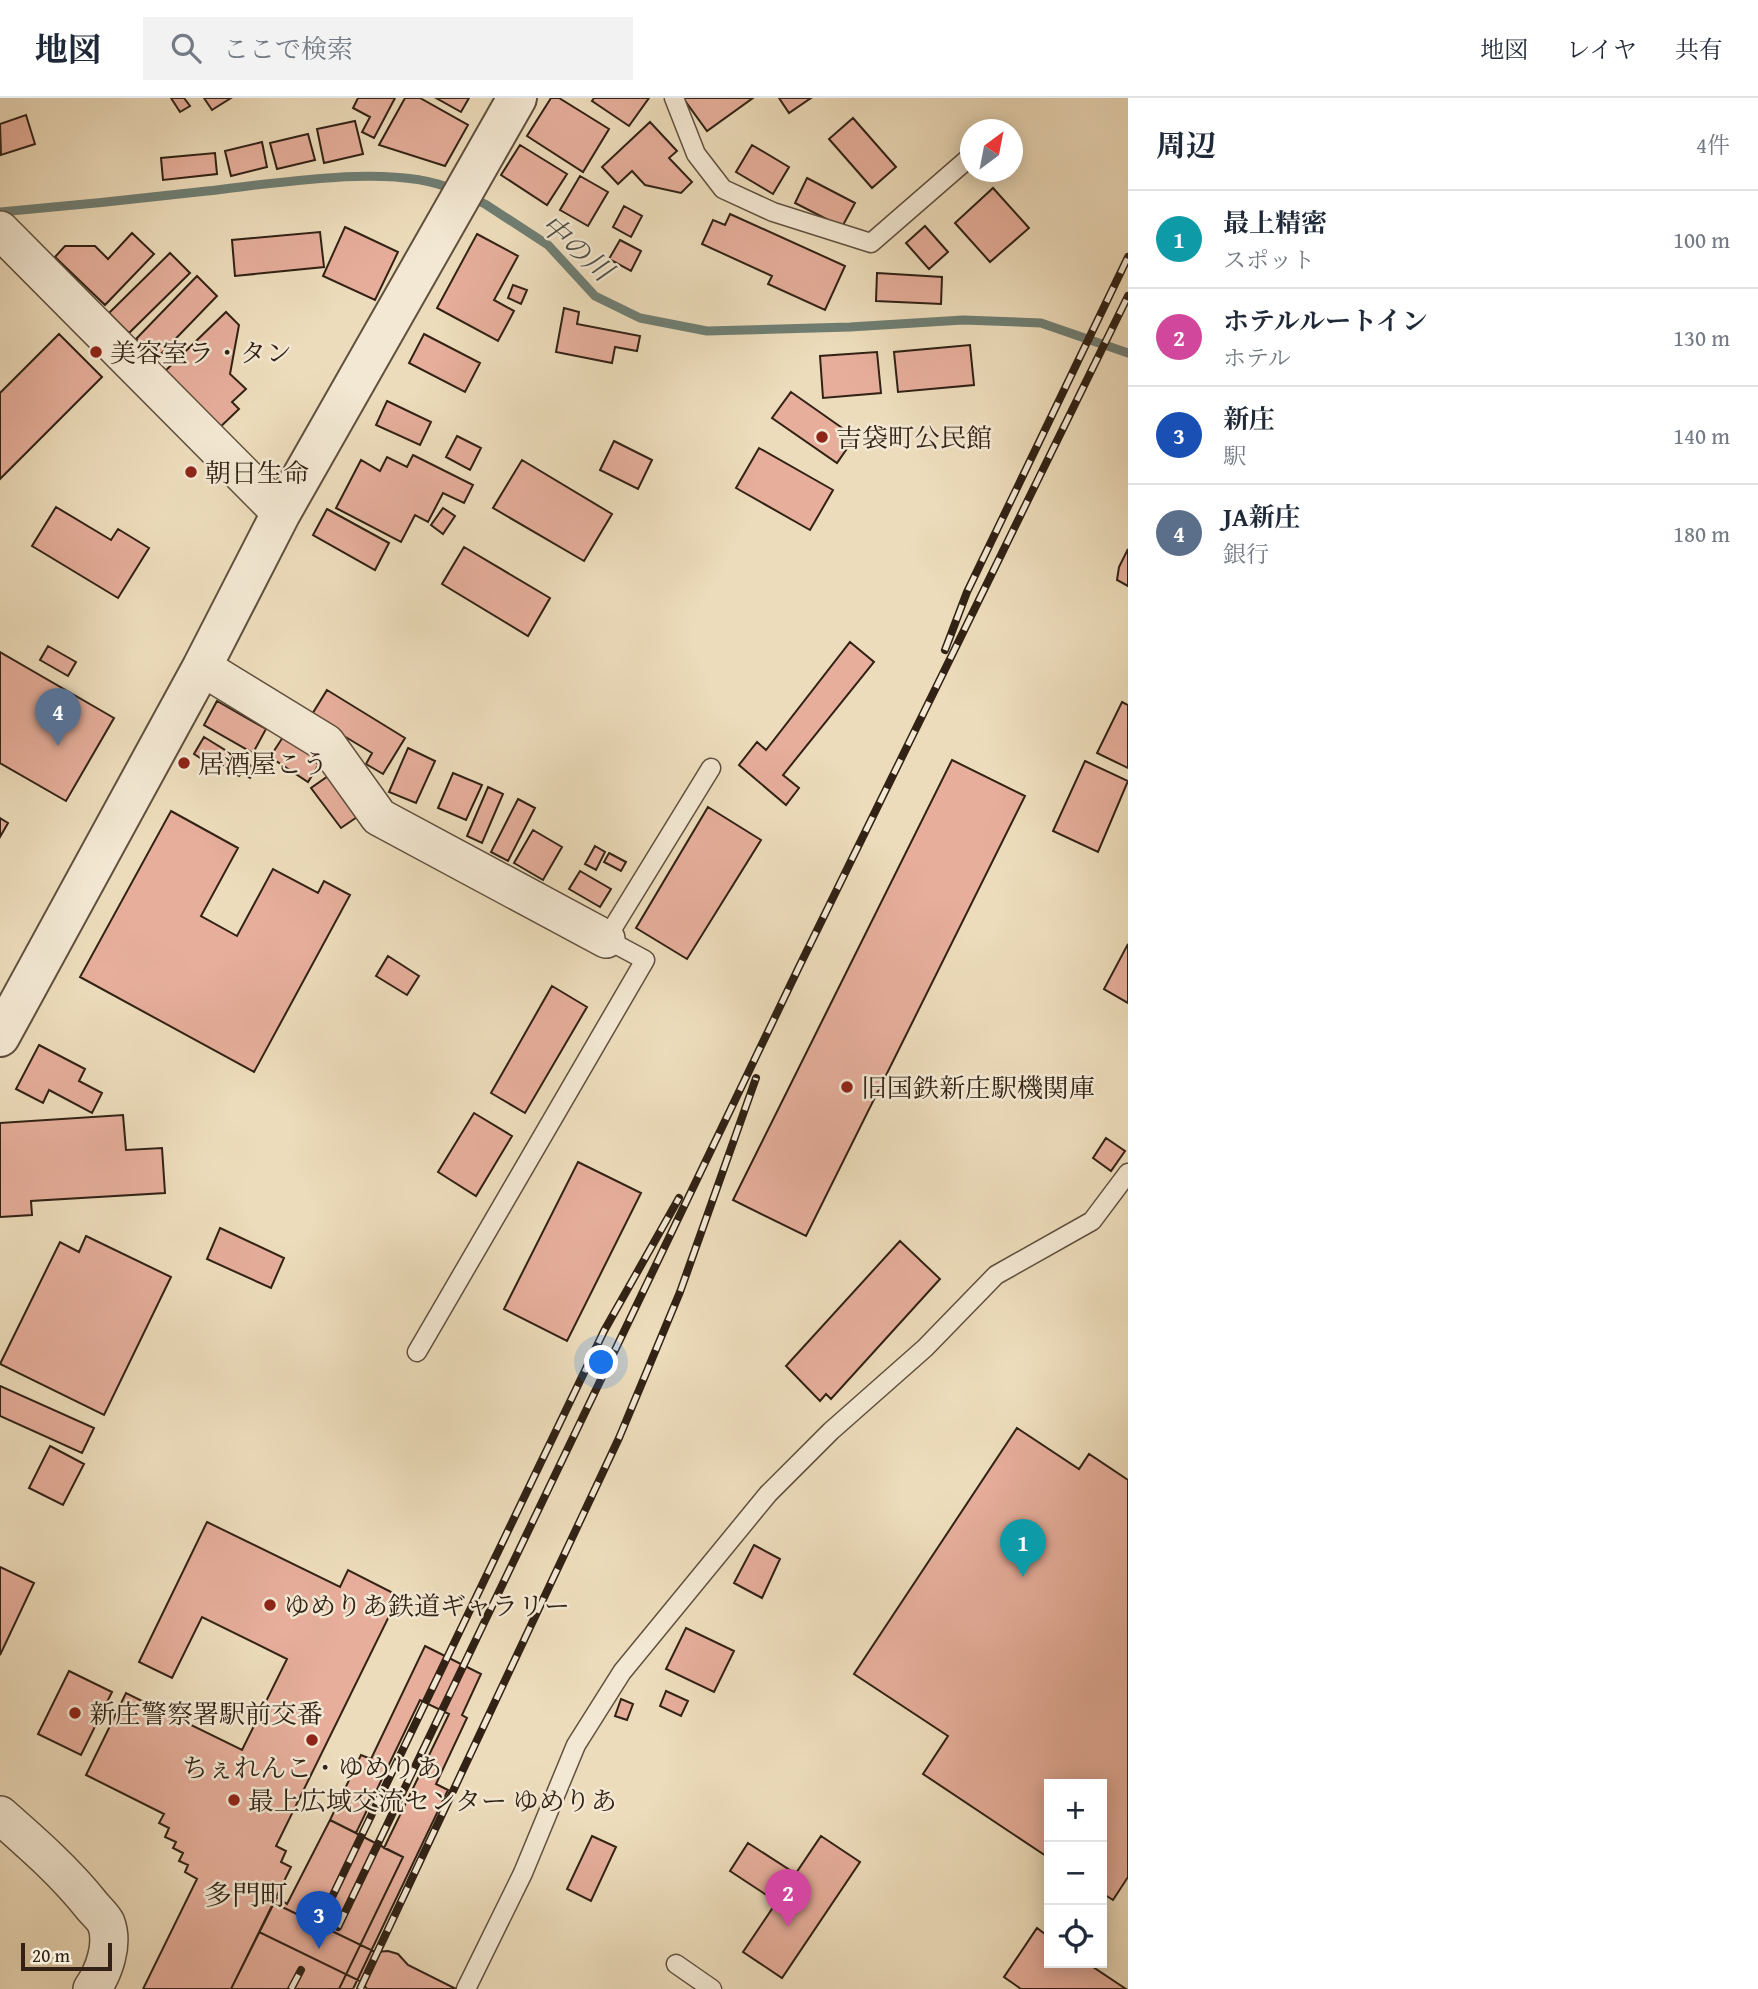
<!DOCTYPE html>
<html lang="ja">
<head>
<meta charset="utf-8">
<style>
	body { margin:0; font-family:"Gentium Book Plus","Noto Serif JP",serif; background:#f2f2f3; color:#1f2937 }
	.controls { position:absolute; right:21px; bottom:21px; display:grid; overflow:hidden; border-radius:0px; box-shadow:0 4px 18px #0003 }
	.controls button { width:63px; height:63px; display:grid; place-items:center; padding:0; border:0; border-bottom:2px solid #e0e1e3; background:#fff; color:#1f2937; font:35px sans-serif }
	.compass { position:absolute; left:960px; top:21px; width:63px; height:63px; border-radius:50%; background:#fff; box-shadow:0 4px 18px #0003; rotate:32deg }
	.scale { position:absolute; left:21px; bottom:18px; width:91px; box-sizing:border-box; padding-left:7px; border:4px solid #312215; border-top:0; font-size:19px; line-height:24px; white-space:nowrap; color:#312215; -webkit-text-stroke:5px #f3e8d3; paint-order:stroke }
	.you { position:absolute; left:602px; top:1265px; width:24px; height:24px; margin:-18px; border:5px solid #fff; border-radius:50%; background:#1a73e8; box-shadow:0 0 0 10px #1a73e833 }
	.badge { display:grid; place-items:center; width:46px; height:46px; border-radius:50%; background:#8f2418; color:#fff; font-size:23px; font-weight:700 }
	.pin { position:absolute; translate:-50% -58px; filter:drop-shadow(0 2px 4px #0008) }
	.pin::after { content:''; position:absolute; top:37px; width:24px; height:21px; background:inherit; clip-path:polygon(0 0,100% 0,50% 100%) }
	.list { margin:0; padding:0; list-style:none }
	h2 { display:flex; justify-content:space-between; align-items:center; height:91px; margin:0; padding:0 28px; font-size:30px }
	h2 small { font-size:23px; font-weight:400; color:#747a83 }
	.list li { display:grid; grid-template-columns:46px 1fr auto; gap:21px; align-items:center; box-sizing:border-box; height:98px; padding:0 28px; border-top:2px solid #e0e1e3 }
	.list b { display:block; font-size:26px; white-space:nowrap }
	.list p { margin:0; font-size:23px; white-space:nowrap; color:#747a83 }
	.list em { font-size:23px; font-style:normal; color:#747a83 }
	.icon { flex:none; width:38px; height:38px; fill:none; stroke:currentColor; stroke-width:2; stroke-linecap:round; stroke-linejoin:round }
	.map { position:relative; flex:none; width:1128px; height:1891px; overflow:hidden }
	header { display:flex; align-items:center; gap:42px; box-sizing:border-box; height:98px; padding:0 35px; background:#fff; border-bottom:2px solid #e0e1e3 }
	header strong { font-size:33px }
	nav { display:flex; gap:38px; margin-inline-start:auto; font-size:24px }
	.search { width:490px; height:63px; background:#f2f2f3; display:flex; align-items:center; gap:18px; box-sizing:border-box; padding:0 24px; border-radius:0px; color:#747a83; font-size:26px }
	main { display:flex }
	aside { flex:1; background:#fff }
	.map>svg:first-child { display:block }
</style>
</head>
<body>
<header>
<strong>地図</strong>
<div class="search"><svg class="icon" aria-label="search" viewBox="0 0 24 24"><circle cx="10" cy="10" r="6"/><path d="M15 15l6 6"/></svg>ここで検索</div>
<nav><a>地図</a><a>レイヤ</a><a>共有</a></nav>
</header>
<main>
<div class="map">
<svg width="1128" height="1891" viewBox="0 0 1128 1891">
	<rect width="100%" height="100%" fill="#eddcbb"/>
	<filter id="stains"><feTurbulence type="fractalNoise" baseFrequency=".00286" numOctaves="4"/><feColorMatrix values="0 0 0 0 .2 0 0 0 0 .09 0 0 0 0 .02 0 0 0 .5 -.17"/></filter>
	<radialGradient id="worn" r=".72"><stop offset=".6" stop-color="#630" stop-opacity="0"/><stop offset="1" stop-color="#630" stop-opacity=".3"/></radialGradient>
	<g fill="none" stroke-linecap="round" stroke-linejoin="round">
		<path stroke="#6f7e73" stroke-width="9" d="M470 99 485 106 548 147 595 198 640 220 707 233 850 229 963 222 1041 225 1128 255
			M0 114C69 108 138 101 207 93 272 86 396 64 454 92"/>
	</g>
	<path fill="#e6ae9b" stroke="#312215" stroke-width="2" d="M171 0H184L190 8 180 14Z
		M204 0H231L212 12Z
		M358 0H395L374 40 362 34 370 19 353 10Z
		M405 0H420L468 27 445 68 379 47Z
		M436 0H469L461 14Z
		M551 0H559L609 31 583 74 527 38Z
		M594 0H649L629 28 592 3Z
		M683 0H753L707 33Z
		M779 0H811L789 15Z
		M26 17 35 46 1 57 0 26Z
		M853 20 896 69 872 90 829 41Z
		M355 23 363 56 324 65 317 31Z
		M650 24 677 53 669 60 692 84 681 95 645 87 632 73 618 86 602 69Z
		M308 36 315 62 277 71 270 45Z
		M262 44 267 69 231 78 225 53Z
		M520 47 567 76 547 107 501 77Z
		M752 47 789 69 773 96 736 74Z
		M215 55 217 76 163 82 161 60Z
		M580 78 608 94 588 128 560 112Z
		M807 80 855 105 842 129 795 105Z
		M993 90 1029 130 990 164 955 125Z
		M624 108 642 118 631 139 613 129Z
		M730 116 845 168 825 212 768 186 772 178 702 146 713 122 725 127Z
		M925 128 948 154 929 171 906 145Z
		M345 129 398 154 375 202 323 178Z
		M320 134 324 169 235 178 232 142Z
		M132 135 154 156 105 207 55 159 65 148H95L108 161Z
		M477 136 518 158 494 202 514 213 498 243 437 210Z
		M620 142 641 153 631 173 609 161Z
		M170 155 190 175 129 235 109 215Z
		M877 175 942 179 941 206 876 203Z
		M197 178 217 198 156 261 136 241Z
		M513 187 527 192 521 206 508 200Z
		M564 210 579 214 577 226 640 238 637 253 615 249 612 265 556 254Z
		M226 214 239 227 230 276 246 291 232 304 239 311 215 334 160 278Z
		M59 236 102 279 0 381V295Z
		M424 236 480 265 465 294 409 265Z
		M970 247 974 287 898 294 894 254Z
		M877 254 881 295 823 300 820 258Z
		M791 294 855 339 837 365 772 320Z
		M387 303 431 324 420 347 376 327Z
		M457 338 481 350 470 372 446 359Z
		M614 343 652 362 638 391 600 372Z
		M759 350 833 392 810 432 736 390Z
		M413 357 473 387 464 405 443 395 428 424 415 417 401 444 336 410 361 362 380 373 387 359 407 369Z
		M522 362 612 416 584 463 493 410Z
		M56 409 111 442 118 431 149 450 118 500 32 448Z
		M443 410 455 418 443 436 431 427Z
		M327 411 389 445 375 472 313 437Z
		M464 449 550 500 528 538 442 486Z
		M1128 451V488L1117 482 1119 469Z
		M850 544 874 564 783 677 799 690 786 707 739 667 757 644 766 652Z
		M48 548 76 564 68 578 40 562Z
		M0 554 114 620 66 703 0 665Z
		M327 592 405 640 383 676 366 666 372 655 311 618Z
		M217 603 266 631 253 655 204 627Z
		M1122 604 1128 607V670L1097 655Z
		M204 639 256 671 250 680 242 675 239 678 214 662 211 667 194 656Z
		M283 639 321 663 308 684 270 659Z
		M408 650 435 663 416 705 389 694Z
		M952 662 1025 698 806 1138 733 1102Z
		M1085 663 1128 683 1098 754 1053 733Z
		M453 675 482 687 466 722 438 710Z
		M331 676 360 717 341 730 311 690Z
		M488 689 503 696 482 745 467 738Z
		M518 701 535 710 508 763 491 754Z
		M708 709 761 742 687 861 636 830Z
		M171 713 238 750 201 818 237 838 273 771 318 795 324 783 350 797 254 974 80 879Z
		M0 720 8 725 0 739Z
		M533 732 562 749 543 782 514 765Z
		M595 748 605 754 596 772 585 766Z
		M609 755 626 764 621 773 604 764Z
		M580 773 611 791 600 809 569 791Z
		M1128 846V905L1104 891Z
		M388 858 419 878 407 897 376 878Z
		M552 888 587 909 525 1015 491 995Z
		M39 947 85 971 79 983 102 995 92 1015 49 992 43 1005 16 991Z
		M474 1015 512 1038 476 1098 438 1074Z
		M123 1017 126 1052 162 1050 165 1095 31 1103 32 1117 0 1119V1025Z
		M1106 1040 1125 1053 1111 1073 1093 1060Z
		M578 1064 641 1095 567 1243 504 1211Z
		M220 1130 284 1160 271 1190 207 1161Z
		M86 1138 171 1179 104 1317 0 1266 60 1144 79 1154Z
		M900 1143 940 1181 831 1301 826 1296 820 1303 786 1268Z
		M0 1288 94 1330 82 1355 0 1318Z
		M1017 1330 1079 1371 1089 1356 1128 1382V1779L1113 1802 1102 1795V1686H1049V1760L923 1676 948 1638 854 1576Z
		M50 1348 84 1366 63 1407 29 1390Z
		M207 1424 340 1489 348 1472 399 1498 276 1748 286 1753 281 1764 291 1769 231 1891H143L197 1781 185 1774 188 1767 179 1763 183 1755 173 1750 176 1744 165 1739 169 1730 159 1725 164 1716 86 1677 126 1595 242 1652 287 1561 202 1519 172 1580 139 1564Z
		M754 1447 780 1461 762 1500 734 1485Z
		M0 1469 34 1485 0 1557Z
		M686 1530 734 1553 714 1594 666 1571Z
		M425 1548 481 1576 462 1617 467 1620 436 1686 448 1692 353 1891H339L403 1759 384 1750 449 1616 420 1602 356 1735 330 1722 361 1657 371 1661Z
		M69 1573 112 1594 81 1657 38 1636Z
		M666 1593 688 1603 681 1618 660 1608Z
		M621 1601 633 1606 627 1622 615 1618Z
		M330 1722 403 1759 339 1891H231L277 1799 287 1806Z
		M592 1738 616 1749 591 1803 567 1791Z
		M821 1738 860 1764 782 1880 743 1854Z
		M748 1745 796 1776 777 1804 730 1773Z
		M274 1805 375 1854 388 1853 398 1856 408 1867 456 1891H367L362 1884 259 1834Z
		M1037 1830 1049 1839V1865H1087L1126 1891H1021L1004 1879Z"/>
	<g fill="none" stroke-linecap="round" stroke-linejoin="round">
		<defs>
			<path id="service" d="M674 0 696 56 723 91 773 114 871 145 970 59
				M417 1254 645 862 606 841 711 670
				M676 1866 712 1891
				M466 1891 523 1775 576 1647 622 1574 768 1396 831 1333 925 1250 996 1177 1092 1123 1128 1075"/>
			<path id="minor" d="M0 132 281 415
				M202 569 326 645 379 719 606 841
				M0 1717C33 1746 65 1774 92 1808 96 1813 103 1819 106 1825 114 1846 104 1874 92 1891"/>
			<path id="tertiary" d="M0 939 202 569 281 415 517 0"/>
		</defs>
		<use href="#service" stroke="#60503e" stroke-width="21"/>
		<use href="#minor" stroke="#60503e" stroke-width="40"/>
		<use href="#tertiary" stroke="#60503e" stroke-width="42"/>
		<use href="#service" stroke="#f3e8d3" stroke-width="18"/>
		<use href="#minor" stroke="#f3e8d3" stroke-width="37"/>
		<use href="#tertiary" stroke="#f3e8d3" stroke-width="38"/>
		<defs>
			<path id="rail" d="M945 552 967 494 1128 159
				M321 1822 604 1233 679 1100
				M338 1829 798 871 1128 198
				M291 1891 301 1872
				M360 1891 619 1340 680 1194 756 980"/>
		</defs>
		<use href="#rail" stroke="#312215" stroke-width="8"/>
		<use href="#rail" stroke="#f3e8d3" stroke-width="5" stroke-dasharray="16" stroke-linecap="butt"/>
	</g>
	<g fill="#8f2418" stroke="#f3e8d3" stroke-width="2.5">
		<circle cx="96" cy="254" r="7"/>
		<circle cx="822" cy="339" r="7"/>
		<circle cx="191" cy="374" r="7"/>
		<circle cx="184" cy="665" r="7"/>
		<circle cx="847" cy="989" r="7"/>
		<circle cx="270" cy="1507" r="7"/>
		<circle cx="75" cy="1615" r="7"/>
		<circle cx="312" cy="1642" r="7"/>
		<circle cx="234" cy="1702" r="7"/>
	</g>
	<g text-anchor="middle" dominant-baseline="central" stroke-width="5" stroke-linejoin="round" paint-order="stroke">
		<g font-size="26" fill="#312215" stroke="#f3e8d3" text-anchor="start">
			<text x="110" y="254">美容室ラ・タン</text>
			<text x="836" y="339">吉袋町公民館</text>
			<text x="205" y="374">朝日生命</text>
			<text x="198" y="665">居酒屋こう</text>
			<text x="861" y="989">旧国鉄新庄駅機関庫</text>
			<text x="284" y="1507">ゆめりあ鉄道ギャラリー</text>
			<text x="89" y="1615">新庄警察署駅前交番</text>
			<text x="312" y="1669" text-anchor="middle">ちぇれんこ・ゆめりあ</text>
			<text x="248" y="1702">最上広域交流センター ゆめりあ</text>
		</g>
		<g font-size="28" font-style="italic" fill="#505044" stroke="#f3e8d3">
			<text transform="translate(577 149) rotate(41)">中の川</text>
		</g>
		<g font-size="28" fill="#312215" stroke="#f3e8d3">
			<text x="246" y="1796">多門町</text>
		</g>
	</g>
	<rect width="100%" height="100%" filter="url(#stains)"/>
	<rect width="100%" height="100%" fill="url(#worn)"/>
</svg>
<div class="controls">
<button>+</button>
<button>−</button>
<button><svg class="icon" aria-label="locate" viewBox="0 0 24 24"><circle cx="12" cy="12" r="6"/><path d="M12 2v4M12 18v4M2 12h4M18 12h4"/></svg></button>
</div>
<svg class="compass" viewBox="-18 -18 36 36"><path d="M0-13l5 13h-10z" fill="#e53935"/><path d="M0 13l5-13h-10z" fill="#747a83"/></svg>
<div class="scale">20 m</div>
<div class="you"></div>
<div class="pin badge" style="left:1023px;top:1479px;background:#0f9aa8">1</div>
<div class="pin badge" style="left:788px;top:1829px;background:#d1479c">2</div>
<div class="pin badge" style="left:319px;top:1851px;background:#1a4fb4">3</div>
<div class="pin badge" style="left:58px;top:648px;background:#5c6f8a">4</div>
</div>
<aside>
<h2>周辺<small>4件</small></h2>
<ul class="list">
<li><span class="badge" style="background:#0f9aa8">1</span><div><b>最上精密</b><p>スポット</p></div><em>100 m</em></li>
<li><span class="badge" style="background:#d1479c">2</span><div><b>ホテルルートイン</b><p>ホテル</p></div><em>130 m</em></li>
<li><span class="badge" style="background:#1a4fb4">3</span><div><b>新庄</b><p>駅</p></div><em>140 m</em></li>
<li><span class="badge" style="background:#5c6f8a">4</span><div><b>JA新庄</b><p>銀行</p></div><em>180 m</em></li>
</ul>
</aside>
</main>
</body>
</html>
